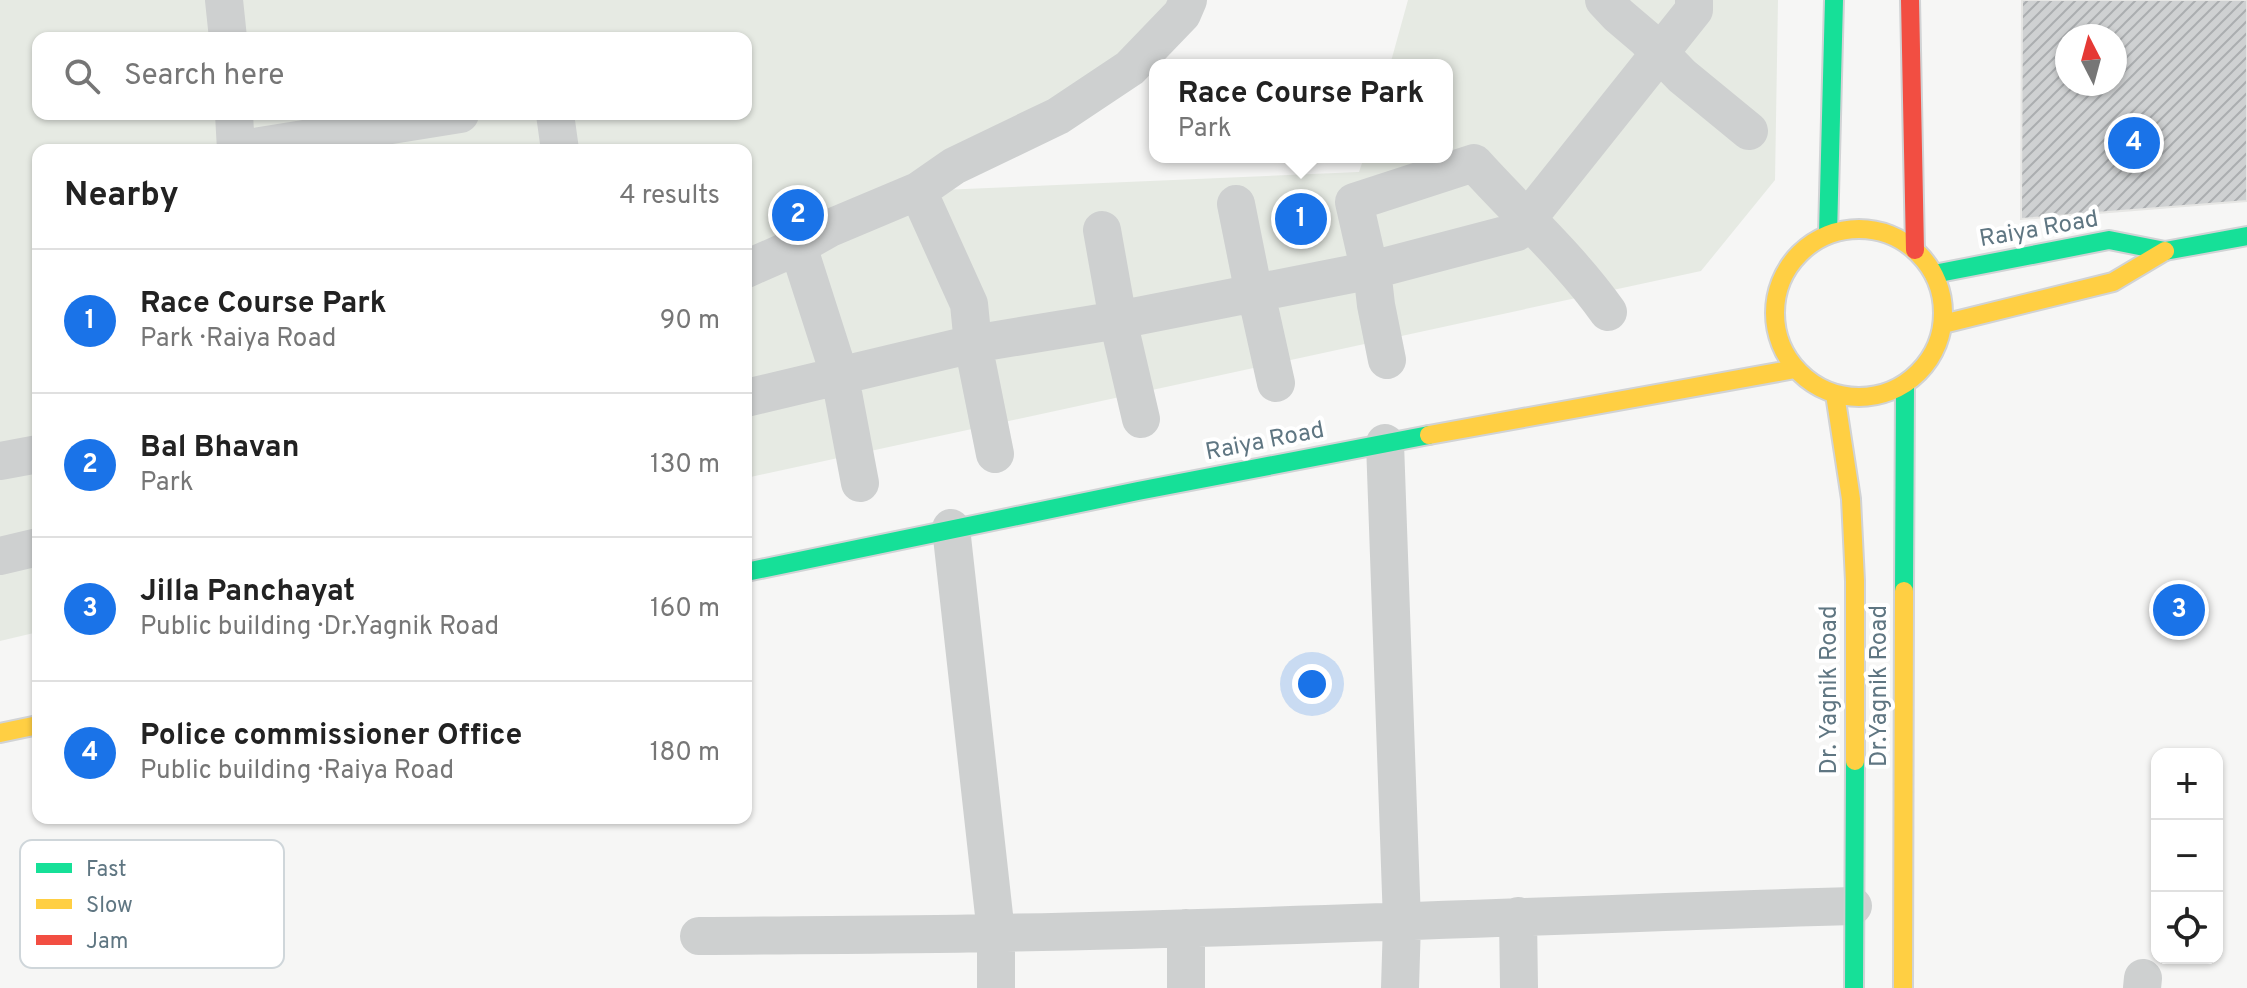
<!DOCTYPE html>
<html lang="en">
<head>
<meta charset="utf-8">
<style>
	body { margin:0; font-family:Overpass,sans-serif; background:#f2f2f2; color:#222 }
	.controls { position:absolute; right:24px; bottom:24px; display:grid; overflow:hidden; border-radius:16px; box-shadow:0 2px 6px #0004 }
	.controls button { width:72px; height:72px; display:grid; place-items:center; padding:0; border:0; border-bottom:2px solid #e0e0e0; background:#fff; color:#222; font:40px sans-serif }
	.compass { position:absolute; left:2055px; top:24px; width:72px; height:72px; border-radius:50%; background:#fff; box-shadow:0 2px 6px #0004; rotate:354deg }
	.you { position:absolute; left:1312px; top:684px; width:28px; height:28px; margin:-20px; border:6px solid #fff; border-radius:50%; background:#1a73e8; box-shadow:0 0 0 12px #1a73e833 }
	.badge { display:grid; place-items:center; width:52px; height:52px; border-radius:50%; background:#1a73e8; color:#fff; font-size:26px; font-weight:700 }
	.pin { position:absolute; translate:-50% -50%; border:4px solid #fff; box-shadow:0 2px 8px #0006 }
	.popup { position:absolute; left:1149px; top:59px; width:304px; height:104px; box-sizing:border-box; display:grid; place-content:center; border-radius:16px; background:#fff; filter:drop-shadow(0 2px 6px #0005); font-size:26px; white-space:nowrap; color:#767676 }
	.popup b { font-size:30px; color:#222 }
	.popup::after { content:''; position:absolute; left:50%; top:100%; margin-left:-16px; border:16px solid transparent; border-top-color:#fff }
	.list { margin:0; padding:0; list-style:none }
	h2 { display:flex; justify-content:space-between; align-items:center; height:104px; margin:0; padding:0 32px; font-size:34px }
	h2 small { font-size:26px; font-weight:400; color:#767676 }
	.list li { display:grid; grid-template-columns:52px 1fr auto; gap:24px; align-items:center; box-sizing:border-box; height:144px; padding:0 32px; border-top:2px solid #e0e0e0 }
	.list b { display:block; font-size:30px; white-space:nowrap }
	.list p { margin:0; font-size:26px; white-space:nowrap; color:#767676 }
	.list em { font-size:26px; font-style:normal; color:#767676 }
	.icon { flex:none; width:44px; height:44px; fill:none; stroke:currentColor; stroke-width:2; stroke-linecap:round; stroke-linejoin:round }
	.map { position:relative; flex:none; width:2247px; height:988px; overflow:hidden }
	.search { position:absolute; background:#fff; box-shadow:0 2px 6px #0004; left:32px; top:32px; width:720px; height:88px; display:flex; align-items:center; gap:20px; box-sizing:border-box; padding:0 28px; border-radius:16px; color:#767676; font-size:30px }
	.panel { position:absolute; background:#fff; box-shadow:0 2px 6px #0004; left:32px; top:144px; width:720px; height:680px; border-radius:16px }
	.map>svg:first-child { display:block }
</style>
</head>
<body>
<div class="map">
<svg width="2247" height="988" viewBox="0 0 2247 988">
	<defs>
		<pattern id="building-hatch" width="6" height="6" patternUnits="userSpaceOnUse" patternTransform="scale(2)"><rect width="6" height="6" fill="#cfd1d2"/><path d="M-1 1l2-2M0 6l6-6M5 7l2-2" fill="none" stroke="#abaeb0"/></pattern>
	</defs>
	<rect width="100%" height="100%" fill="#f6f6f5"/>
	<path fill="#e6eae3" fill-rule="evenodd" d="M0 0H1186L1182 14 918 191 1359 172 1364 157H1447V65H1390L1408 0H1778L1775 180 1701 271 746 478V150H38V454L0 461ZM38 38H746V114H38Z
		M38 455V632L0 641V465Z"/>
	<path fill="url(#building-hatch)" stroke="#e6e6e4" stroke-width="2" fill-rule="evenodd" d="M2022 0H2247V201L2021 219ZM2067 36H2115V84H2067Z"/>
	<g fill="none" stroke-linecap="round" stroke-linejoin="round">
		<defs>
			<path id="fast" d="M1828 234 1834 0
				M1934 274 2109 240 2165 251 2247 236
				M746 572 1138 491 1429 435
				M1904 591 1905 384
				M1854 988 1855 761"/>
			<path id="slow" d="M1775 313a84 84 0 1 1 168 0a84 84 0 1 1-168 0Z
				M1943 324 2113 282 2165 251
				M1835 394 1851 499 1855 581V761
				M1429 435 1795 369
				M0 733 38 725
				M1903 988 1904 591"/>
			<path id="jam" d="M1910 0 1915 250"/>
		</defs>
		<use href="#fast" stroke="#d1d3d5" stroke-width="22"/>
		<use href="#slow" stroke="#d1d3d5" stroke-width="22"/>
		<use href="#jam" stroke="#d1d3d5" stroke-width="22"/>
		<path stroke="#ced0d0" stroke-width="38" d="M224 0 228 38
			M1604 0 1618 15 1645 38 1682 76 1749 131
			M234 114 236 150
			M555 114 560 150
			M236 150 460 114
			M918 191 969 304 973 344 995 454
			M1236 204 1254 294 1260 311 1276 383
			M1102 230 1118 320 1141 419
			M798 246 840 377 860 483
			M746 269 798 246 830 228 918 191 954 166 1058 116 1130 68 1182 14 1188 0
			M1387 360 1376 305 1372 270 1366 255 1354 202 1474 163C1519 213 1569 257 1608 312
			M746 398 973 344 1118 320 1372 270 1517 232 1694 10V0
			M1385 443 1402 922 1400 988
			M0 461 38 454
			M951 528 996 933V988
			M0 556 38 547
			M1518 916 1519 988
			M1186 928V988
			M699 936C798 935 897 935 995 933 1281 928 1567 914 1853 906
			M2142 988 2143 978"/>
		<use href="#fast" stroke="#16e098" stroke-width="18"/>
		<use href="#slow" stroke="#ffcf43" stroke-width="18"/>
		<use href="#jam" stroke="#f24e42" stroke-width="18"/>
	</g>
	<g text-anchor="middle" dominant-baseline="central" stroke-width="8" stroke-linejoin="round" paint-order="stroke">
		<g font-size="24" fill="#5f7682" stroke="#fff">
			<text transform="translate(2039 230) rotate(-10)">Raiya Road</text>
			<text transform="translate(1265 442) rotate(-11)">Raiya Road</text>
			<text transform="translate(1880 686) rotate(-90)">Dr.Yagnik Road</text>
			<text transform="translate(1830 690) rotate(-90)">Dr. Yagnik Road</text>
		</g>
	</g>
	<rect x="20" y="840" width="264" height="128" rx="12" fill="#fff" stroke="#cfd6da" stroke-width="2"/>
	<rect x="36" y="863" width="36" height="10" fill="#16e098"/>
	<rect x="36" y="899" width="36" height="10" fill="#ffcf43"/>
	<rect x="36" y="935" width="36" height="10" fill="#f24e42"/>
	<g font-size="22" fill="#5f7682">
		<text x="86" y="876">Fast</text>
		<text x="86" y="912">Slow</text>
		<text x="86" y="948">Jam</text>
	</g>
</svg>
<div class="controls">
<button>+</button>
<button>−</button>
<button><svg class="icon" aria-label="locate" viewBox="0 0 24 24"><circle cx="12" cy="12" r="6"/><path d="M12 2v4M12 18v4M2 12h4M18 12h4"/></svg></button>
</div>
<svg class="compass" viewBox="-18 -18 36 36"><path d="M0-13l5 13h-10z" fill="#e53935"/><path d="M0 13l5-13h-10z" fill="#767676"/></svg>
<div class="you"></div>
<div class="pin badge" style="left:1301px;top:219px">1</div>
<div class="popup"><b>Race Course Park</b>Park</div>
<div class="pin badge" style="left:798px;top:215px">2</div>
<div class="pin badge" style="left:2179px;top:610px">3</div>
<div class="pin badge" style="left:2134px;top:143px">4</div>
<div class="search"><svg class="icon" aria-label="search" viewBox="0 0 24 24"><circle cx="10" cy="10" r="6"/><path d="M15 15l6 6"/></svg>Search here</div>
<section class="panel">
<h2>Nearby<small>4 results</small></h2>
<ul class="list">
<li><span class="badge">1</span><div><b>Race Course Park</b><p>Park · Raiya Road</p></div><em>90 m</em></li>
<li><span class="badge">2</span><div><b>Bal Bhavan</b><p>Park</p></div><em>130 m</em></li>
<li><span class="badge">3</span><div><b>Jilla Panchayat</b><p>Public building · Dr.Yagnik Road</p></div><em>160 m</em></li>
<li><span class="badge">4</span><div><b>Police commissioner Office</b><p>Public building · Raiya Road</p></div><em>180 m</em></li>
</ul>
</section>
</div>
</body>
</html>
